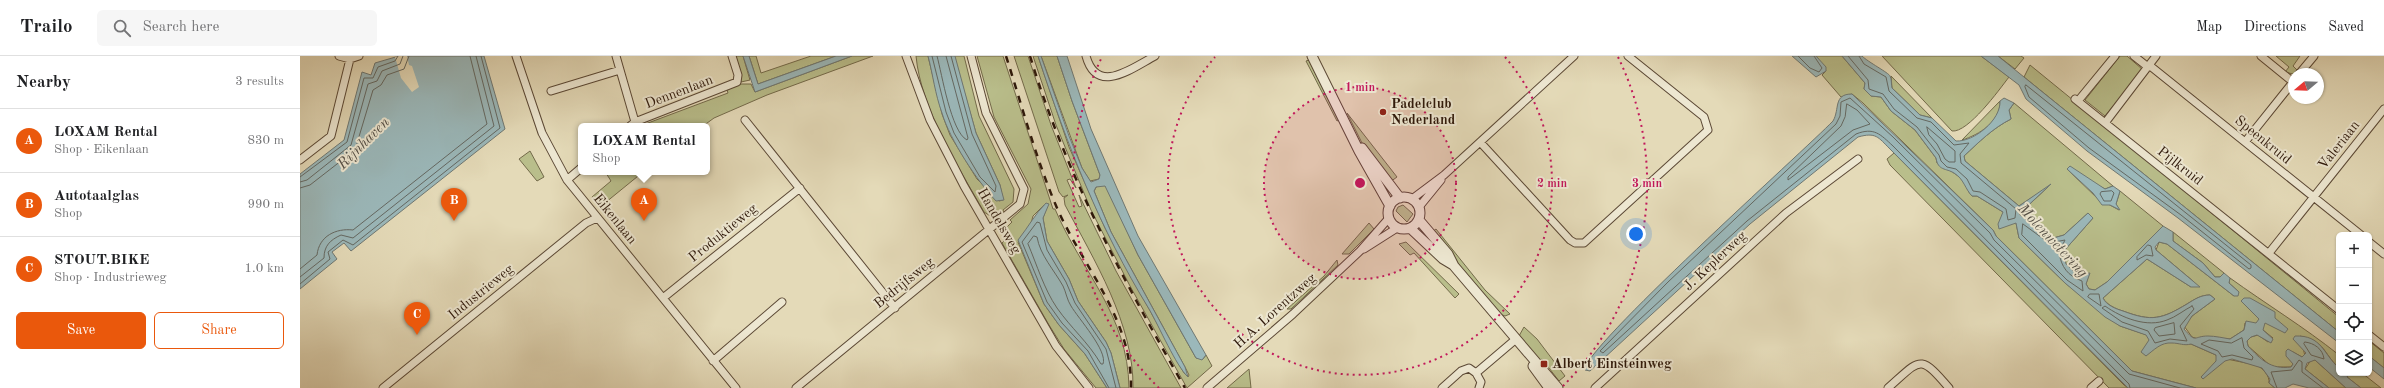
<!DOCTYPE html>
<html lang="en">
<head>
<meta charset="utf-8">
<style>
	body { margin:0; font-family:"Old Standard TT",serif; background:#f6f6f6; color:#202124 }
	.controls { position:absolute; right:12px; bottom:12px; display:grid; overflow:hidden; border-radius:6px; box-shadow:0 1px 3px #0004 }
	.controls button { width:36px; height:36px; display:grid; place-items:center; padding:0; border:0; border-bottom:1px solid #e0e0e0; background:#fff; color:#202124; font:20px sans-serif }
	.compass { position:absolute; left:1988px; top:12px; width:36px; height:36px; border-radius:50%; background:#fff; box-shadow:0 1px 3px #0004; rotate:251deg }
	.you { position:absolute; left:1336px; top:178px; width:14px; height:14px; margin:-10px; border:3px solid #fff; border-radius:50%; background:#1a73e8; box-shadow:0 0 0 6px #1a73e833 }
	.badge { display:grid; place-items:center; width:26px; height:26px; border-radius:50%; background:#ea580c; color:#fff; font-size:13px; font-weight:700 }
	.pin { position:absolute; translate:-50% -33px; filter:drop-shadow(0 1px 2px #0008) }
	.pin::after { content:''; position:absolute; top:21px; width:14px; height:12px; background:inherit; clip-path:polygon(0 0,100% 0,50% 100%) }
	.popup { position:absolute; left:278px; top:67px; width:132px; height:52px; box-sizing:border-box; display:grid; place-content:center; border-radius:6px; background:#fff; filter:drop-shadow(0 1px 3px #0005); font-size:13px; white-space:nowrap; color:#757577 }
	.popup b { font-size:15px; color:#202124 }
	.popup::after { content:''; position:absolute; left:50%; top:100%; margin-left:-8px; border:8px solid transparent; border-top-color:#fff }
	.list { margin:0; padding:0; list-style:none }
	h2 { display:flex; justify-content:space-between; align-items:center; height:52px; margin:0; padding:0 16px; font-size:17px }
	h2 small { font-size:13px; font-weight:400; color:#757577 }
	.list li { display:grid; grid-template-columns:26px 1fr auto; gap:12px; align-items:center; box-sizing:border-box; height:64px; padding:0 16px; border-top:1px solid #e0e0e0 }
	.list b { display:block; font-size:15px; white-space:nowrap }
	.list p { margin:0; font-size:13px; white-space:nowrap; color:#757577 }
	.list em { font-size:13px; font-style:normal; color:#757577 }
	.actions { display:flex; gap:8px; padding:12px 16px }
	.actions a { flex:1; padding:9px 0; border:1px solid #ea580c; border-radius:6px; text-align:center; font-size:14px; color:#ea580c }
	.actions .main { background:#ea580c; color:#fff }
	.icon { flex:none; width:22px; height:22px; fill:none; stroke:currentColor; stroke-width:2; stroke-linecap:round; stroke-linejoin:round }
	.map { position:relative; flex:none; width:2084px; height:332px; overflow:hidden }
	header { display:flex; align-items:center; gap:24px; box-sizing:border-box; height:56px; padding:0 20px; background:#fff; border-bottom:1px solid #e0e0e0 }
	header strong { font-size:19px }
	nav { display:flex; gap:22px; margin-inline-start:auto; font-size:14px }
	.search { width:280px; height:36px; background:#f6f6f6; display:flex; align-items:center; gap:10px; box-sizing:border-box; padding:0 14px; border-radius:6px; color:#757577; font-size:15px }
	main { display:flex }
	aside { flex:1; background:#fff }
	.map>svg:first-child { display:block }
</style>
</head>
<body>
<header>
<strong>Trailo</strong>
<div class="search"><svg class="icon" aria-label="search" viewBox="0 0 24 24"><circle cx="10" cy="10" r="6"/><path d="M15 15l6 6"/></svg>Search here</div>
<nav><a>Map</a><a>Directions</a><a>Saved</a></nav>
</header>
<main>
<aside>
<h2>Nearby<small>3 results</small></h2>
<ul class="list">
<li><span class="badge">A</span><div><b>LOXAM Rental</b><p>Shop · Eikenlaan</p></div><em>830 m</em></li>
<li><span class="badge">B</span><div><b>Autotaalglas</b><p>Shop</p></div><em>990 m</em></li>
<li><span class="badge">C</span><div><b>STOUT.BIKE</b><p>Shop · Industrieweg</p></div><em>1.0 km</em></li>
</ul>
<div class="actions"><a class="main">Save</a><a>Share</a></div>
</aside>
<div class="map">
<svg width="2084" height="332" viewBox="0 0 2084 332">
	<rect width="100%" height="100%" fill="#e4dab8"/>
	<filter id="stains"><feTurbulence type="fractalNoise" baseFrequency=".005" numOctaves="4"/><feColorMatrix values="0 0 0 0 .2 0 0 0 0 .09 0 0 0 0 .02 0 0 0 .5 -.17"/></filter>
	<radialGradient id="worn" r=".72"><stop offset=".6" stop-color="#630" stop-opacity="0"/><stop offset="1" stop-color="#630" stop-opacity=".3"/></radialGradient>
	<path fill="#b9be8b" stroke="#736a4a" d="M435 0H443L450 24 441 26Z
		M449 0H456L461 17 511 0H536L458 28Z
		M552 0H573L467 39 414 62 403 70H340L428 37 427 34 440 28H451L455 36Z
		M616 0H628L642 58 650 79 677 123 699 145 703 144 700 129 676 77 654 0H664L679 60 714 133 713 146 703 154 704 156 692 161 684 156C658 110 621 53 616 0Z
		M677 0H703L753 153H755C782 217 828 258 829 332H820L811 297 806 286 778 245 769 223 747 185 743 162 747 151 744 149 733 160 730 171 718 186 744 248 759 269 785 298 807 332H796L764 293 749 269 702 187 704 185V174L712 166 710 164 728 148 731 133 694 61Z
		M714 0H728L751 69 776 132 770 123 767 124 779 151 782 150 779 139 816 215 881 332H833C834 268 794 204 765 149L764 142 768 139 763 141 759 136Z
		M733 0H738L769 91 805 172 884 317 888 321 889 319 885 311 811 176 794 135 797 130 804 129 807 132 838 199 896 302 903 303 906 299 912 310 887 332 830 230 791 154 756 69Z
		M741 0H757L772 45 800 119 799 123 790 125 782 112Z
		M1516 0H1542L1565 27 1564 33 1571 40 1581 41 1591 55 1615 74 1636 102 1637 107C1646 113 1657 117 1664 126 1668 131 1667 135 1672 140H1677L1703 156 1716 167 1719 182 1765 227 1820 270 1859 283 1891 288 1916 299 1917 301 1956 309C1963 312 1970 320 1969 327L1975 332H1896L1832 315 1696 180 1693 174 1563 47 1552 38 1541 41 1522 19 1526 15Z
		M1582 0H1681L1709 21C1699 34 1668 77 1652 75Z
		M1698 0H1721L1724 2 1715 13Z
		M1820 0H1827L1842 13 1838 20 1805 60 1785 44Z
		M1976 0H2000L1993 10 1998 15 1993 18 1985 16 1989 11Z
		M1009 4 1039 64 1037 65 1006 5Z
		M1730 9 2039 261V276L1724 21Z
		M1591 20 1632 62 1620 59 1592 32Z
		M1700 45C1701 65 1679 79 1662 84Z
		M1714 47 1813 130 1805 133 1767 113 1797 142 1819 154 1816 148 1820 135 1863 170 1807 226 1795 234 1789 233 1786 228 1789 218 1777 219 1766 208 1763 196 1793 162 1788 157 1764 179 1750 183 1719 158 1748 131 1719 150 1665 105 1664 100C1679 86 1693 72 1711 63L1709 54Z
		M1047 57 1097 121 1090 126 1062 87Z
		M230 95 244 121 237 125 219 103Z
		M1594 97 1824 329 1828 332H1809L1590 109 1587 103Z
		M307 116H343L300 151 292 141 311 125 306 117Z
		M1103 149 1113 158 1107 166 1096 155 1098 151Z
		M1069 167 1074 173 1049 198H1042Z
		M1136 173 1185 234 1210 258 1205 260 1200 258 1132 176Z
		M1873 176 1924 217 1920 221H1915L1903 207 1873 185Z
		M1106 186 1159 238 1155 242 1114 197 1110 199 1099 188Z
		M1859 186 1867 188 1934 240 1939 236 1929 227 1930 222C1966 248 2004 271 2039 299V312C2022 296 2027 287 2000 280L2005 300 2002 301 1993 296 1991 304 1993 308 1991 311H1972L1948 290 1947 285 1951 281 1958 279 1968 286 1973 282 1963 274 1945 267 1944 274 1930 283 1902 281 1898 283 1892 281 1884 270 1892 260 1915 243 1910 239C1901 239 1895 243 1887 248 1862 263 1852 266 1823 255 1816 253 1807 249 1803 242L1847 203 1891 231 1893 225 1856 194Z
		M1037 204 1038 209 991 253H987L1024 220Z
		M1224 271 1237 283 1265 320 1259 325 1242 303 1239 305 1219 280Z
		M2069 285 2084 297V312L2069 300Z
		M2011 304H2015L2046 332H2029L2005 313Z
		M949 313 951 332H927Z
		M2049 317H2062L2081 332H2061L2047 321Z"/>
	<path fill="#9bb8ba" stroke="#6f7873" d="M99 0H184L205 73 51 195 44 187 32 196 37 203 0 233V118L44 84 62 16 71 19 75 7Z
		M443 0H449L458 28 536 0H552L455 36Z
		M628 0H655L676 77 700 129 704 144 696 145C677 125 650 84 642 57 635 38 633 19 628 0Z
		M738 0H741L769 80 782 112 791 126 799 123 800 119 772 45 757 0H767L791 73 838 180 906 299 902 304 896 302 838 199 805 130 796 131 794 135 811 176 885 311 888 321C876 310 859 270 849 253 800 173 767 89 738 0Z
		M1492 0H1516L1526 11V15L1516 21Z
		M1542 0H1562C1568 6 1589 17 1590 20 1592 23 1591 29 1592 32L1620 59 1632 62 1656 85C1674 86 1701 64 1700 45L1704 42 1714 47 1709 54 1711 63C1693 72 1679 86 1664 100L1665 105 1719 150 1751 128 1719 158 1750 183 1764 179 1788 157 1793 162 1763 196 1766 208 1777 219 1790 217 1786 228 1789 233 1795 234 1807 226 1863 170 1873 176V185L1903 207 1915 221H1920L1924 217 1930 222 1929 227 1939 236 1938 240H1934L1867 188 1859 186 1855 191 1856 194 1900 231H1891L1847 203 1803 242C1806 249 1816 253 1823 255 1852 266 1862 263 1887 248 1895 243 1901 239 1910 239L1915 243 1892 260 1884 273C1897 288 1893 280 1908 280 1915 280 1924 282 1930 283L1944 274 1946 265 1956 267 1959 263 1941 245 1944 242H1950L1975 256V262L1988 273 1985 277 1965 267 1963 274 1973 283 1971 287 1957 279 1951 281 1947 285 1948 290C1960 303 1971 314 1991 311L1993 308 1986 300V295L1988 293 2002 301 2006 297 1993 283 1995 280C2022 279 2023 298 2039 312V317H2049L2047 321 2061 332H2046L2015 304 2007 307 2005 313 2029 332H2009L1993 328 1985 332H1975L1969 327 1970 323 1962 312 1932 303 1925 305 1903 323 1901 321 1916 305V299L1891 288C1884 290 1879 287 1872 287 1861 286 1854 294 1846 300L1841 296 1849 284 1846 279 1820 270 1805 261 1765 227 1719 182 1716 167 1699 173 1698 168 1703 156 1677 140H1672C1665 133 1664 123 1654 117 1646 112 1638 115 1636 102L1615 74 1591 55 1581 41 1571 40 1564 33 1565 27Z
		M1681 0H1698L2039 276V287L1878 162 1787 95 1726 43 1719 29Z
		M1552 38 1693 174 1696 180 1832 315 1896 332H1828L1590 93C1578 81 1576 76 1558 81L1450 168 1290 315 1285 314C1280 295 1505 94 1533 65 1540 53 1533 38 1552 38Z
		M1770 110 1805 133 1813 130 1820 135 1816 148 1820 154 1810 149H1802L1793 137 1767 113Z
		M746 147 749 148 743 162 747 185 769 223 778 245 806 286 811 297 820 332H807L785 298 759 269 744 248 718 184C729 170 735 158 746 147Z
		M2069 300 2084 312V323L2069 311Z"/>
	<path fill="#e4dab8" d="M99 0H107L109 9 112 10 119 31 112 36 101 22 95 1Z"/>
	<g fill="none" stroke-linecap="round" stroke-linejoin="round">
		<path stroke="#646862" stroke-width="1" d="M632 0 646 56 654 77 680 121 695 136 696 130 672 78 651 0
			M637 0C642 18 651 76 667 84L668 82 646 0
			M1498 0 1510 12 1519 16 1522 12 1514 0
			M1548 0 1568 24 1569 33 1583 38 1594 53 1617 71 1639 99 1641 105 1647 111 1656 113 1667 123 1673 135 1680 136 1706 153 1708 164 1715 162 1716 153 1661 107 1660 98 1669 87 1654 89 1631 66 1617 62 1589 35 1586 21 1564 8 1559 0
			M1726 29 1951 209V212L1949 213 1881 159 1789 92 1729 41 1725 31Z
			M1547 48 1557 54 1570 68 1553 74 1488 124V121L1541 70 1545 61Z
			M1627 71 1655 95V106H1649L1645 103 1637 88 1629 79Z
			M0 121 47 86 64 22H73L78 11 95 5 98 0
			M0 126 7 124 51 89 68 28 77 25 82 15 100 8 103 0
			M0 132 10 129 55 94 73 34 81 29 87 19 104 13 109 0
			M1812 135 1814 137 1811 145H1804L1800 138 1801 136Z
			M1723 168 1749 187 1765 184 1759 196C1761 211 1768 220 1782 225L1783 235 1767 224 1722 179Z
			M734 180 737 181C740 199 754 214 763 230 766 236 767 244 771 250 778 262 808 295 803 308H801C788 286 771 272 757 252 744 233 737 209 728 188Z
			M1848 189 1851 190 1853 200 1846 199 1837 204V201Z
			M0 213 17 199C19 180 36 172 53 174L187 68 170 0
			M0 221 24 202C24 190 30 184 41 179L53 182 194 70 176 0
			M0 228 30 203 28 196 43 184 53 189 200 72 181 0
			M1790 238H1799L1801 250 1788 241Z
			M1892 250 1894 253 1880 270 1887 285 1870 283 1855 287 1848 275 1822 266 1802 252 1805 250C1822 262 1847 272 1867 264 1876 261 1884 254 1892 250Z
			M1874 267 1875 278 1859 280 1854 274 1855 272Z
			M1942 282 1944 292 1953 301 1952 304 1932 299 1922 301 1918 295 1901 288 1909 284 1931 287Z
			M2005 286C2014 287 2023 293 2024 303L2011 299 2004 288Z
			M809 332 788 295 762 267 747 246 722 186 737 166 740 167 747 194 766 226 775 247 806 293 816 332
			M1830 332 1829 328 1593 90C1580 78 1574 71 1556 78L1447 165 1303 297 1300 295 1368 226 1536 68 1540 60 1541 46 1550 42 1593 81 1690 177 1694 184 1829 318 1880 332
			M1977 332 1971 316 1992 314 1999 304 2002 306V316L2023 332"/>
		<defs>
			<path id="minor" d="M39 0 50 3
				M216 0 242 77 267 124 436 332
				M316 0 335 66
				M606 0 630 64 664 130 756 290 789 332
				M786 0C797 40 832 12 855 0
				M1834 0 1848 11
				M1961 0 1993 26 1994 25
				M1849 9 2061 179
				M1999 18 2014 0
				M251 35 320 14
				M1775 43 2039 254
				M1778 45 1815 0
				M445 64 595 252
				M1805 67 1856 0
				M330 70 335 66 437 26 438 19 432 0
				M1180 86 1270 184 1275 187H1284L1408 74 1404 61 1328 0
				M1945 86 1993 26
				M0 104 31 80 50 3 59 0
				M267 124 281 112
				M1112 143 1144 119 1274 0
				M1119 151 1141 124
				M2069 186 2084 198
				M1064 193 1097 172
				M1969 197 2084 53
				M363 242 500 132
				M2069 279 2084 291
				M413 305 482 246
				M1176 317 1181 326 1179 332
				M83 332 286 167 297 162
				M496 332 720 148 724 133 686 57 671 0
				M907 332 993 258 1060 195 1089 162
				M1142 332 1161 315 1169 312 1176 317 1216 283
				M1295 332 1486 157 1558 103
				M1588 332C1621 303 1619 297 1649 332
				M1791 332 1799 325"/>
			<path id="tertiary" d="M1012 0 1059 95 1090 150
				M1062 92 1100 142
				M1088 157a16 16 0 1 1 32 0a16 16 0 1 1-32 0Z
				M1119 164 1148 198 1154 210 1258 332
				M1110 172 1143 203 1153 209
				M1233 310 1249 332"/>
		</defs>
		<use href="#minor" stroke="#5b4835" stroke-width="9"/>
		<use href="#tertiary" stroke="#5b4835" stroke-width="11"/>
		<use href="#minor" stroke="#ede7d1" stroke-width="7"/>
		<use href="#tertiary" stroke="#ede7d1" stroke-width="9"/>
		<path stroke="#2d1709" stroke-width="2.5" stroke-dasharray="7 7" stroke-linecap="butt" d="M706 0C722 50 736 103 757 152 784 213 832 262 831 332
			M730 0C766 119 824 225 885 332"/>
	</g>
	<circle cx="1060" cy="127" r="96" fill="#c2185b" fill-opacity=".12"/>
	<g fill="none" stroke="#c2185b" stroke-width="2" stroke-dasharray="2 4">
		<circle cx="1060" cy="127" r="96"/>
		<path d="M1205 1A192 192 0 1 1 915 1"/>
		<path d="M859 332A287 287 0 0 1 802 1M1318 1A287 287 0 0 1 1261 332"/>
	</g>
	<g fill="#8f2418" stroke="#ede7d1" stroke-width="1.5">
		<circle cx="1083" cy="56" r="4"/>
		<rect x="1240" y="304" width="8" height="8" rx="2"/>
	</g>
	<g text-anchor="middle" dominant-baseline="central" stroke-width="4" stroke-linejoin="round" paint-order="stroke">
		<g font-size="14" fill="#2d1709" stroke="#ede7d1">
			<text transform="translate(379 36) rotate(-21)">Dennenlaan</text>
			<text transform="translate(1963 84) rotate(39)">Speenkruid</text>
			<text transform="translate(2039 89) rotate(-52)">Valeriaan</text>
			<text transform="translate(1880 110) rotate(38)">Pijlkruid</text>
			<text transform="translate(315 163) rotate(51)">Eikenlaan</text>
			<text transform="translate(699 165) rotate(60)">Handelsweg</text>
			<text transform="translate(423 177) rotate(-39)">Produktieweg</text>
			<text transform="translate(1415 205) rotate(-43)">J. Keplerweg</text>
			<text transform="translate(604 227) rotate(-39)">Bedrijfsweg</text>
			<text transform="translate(181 236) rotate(-39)">Industrieweg</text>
			<text transform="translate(975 255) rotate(-42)">H.A. Lorentzweg</text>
		</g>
		<g font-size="14" font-weight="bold" fill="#2d1709" stroke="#ede7d1" text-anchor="start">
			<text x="1091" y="48">Padelclub<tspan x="1091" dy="16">Nederland</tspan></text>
			<text x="1252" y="308">Albert Einsteinweg</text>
		</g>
		<g font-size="15" font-style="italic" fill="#544f47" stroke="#ede7d1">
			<text transform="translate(64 88) rotate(-45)">Rijnhaven</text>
			<text transform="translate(1752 185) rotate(47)">Molenwetering</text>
		</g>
	</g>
	<circle cx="1060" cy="127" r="6" fill="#c2185b" stroke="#ede7d1" stroke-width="2"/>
	<g font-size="12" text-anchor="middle" font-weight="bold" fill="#c2185b" stroke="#ede7d1" stroke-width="4" stroke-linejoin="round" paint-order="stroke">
		<text x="1060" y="35">1 min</text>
		<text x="1252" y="131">2 min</text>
		<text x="1347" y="131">3 min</text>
	</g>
	<rect width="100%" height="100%" filter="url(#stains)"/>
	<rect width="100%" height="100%" fill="url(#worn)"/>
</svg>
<div class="controls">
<button>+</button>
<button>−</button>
<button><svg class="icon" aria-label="locate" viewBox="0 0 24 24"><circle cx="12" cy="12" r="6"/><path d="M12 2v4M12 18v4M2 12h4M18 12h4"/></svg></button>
<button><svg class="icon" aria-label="layers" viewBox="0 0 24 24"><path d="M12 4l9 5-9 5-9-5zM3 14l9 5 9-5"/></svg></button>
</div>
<svg class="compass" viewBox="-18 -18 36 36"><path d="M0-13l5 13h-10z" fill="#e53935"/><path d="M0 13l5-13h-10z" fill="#757577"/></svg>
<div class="you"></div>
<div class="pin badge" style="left:344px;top:165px">A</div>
<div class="popup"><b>LOXAM Rental</b>Shop</div>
<div class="pin badge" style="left:154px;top:165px">B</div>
<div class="pin badge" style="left:117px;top:279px">C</div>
</div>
</main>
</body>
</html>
